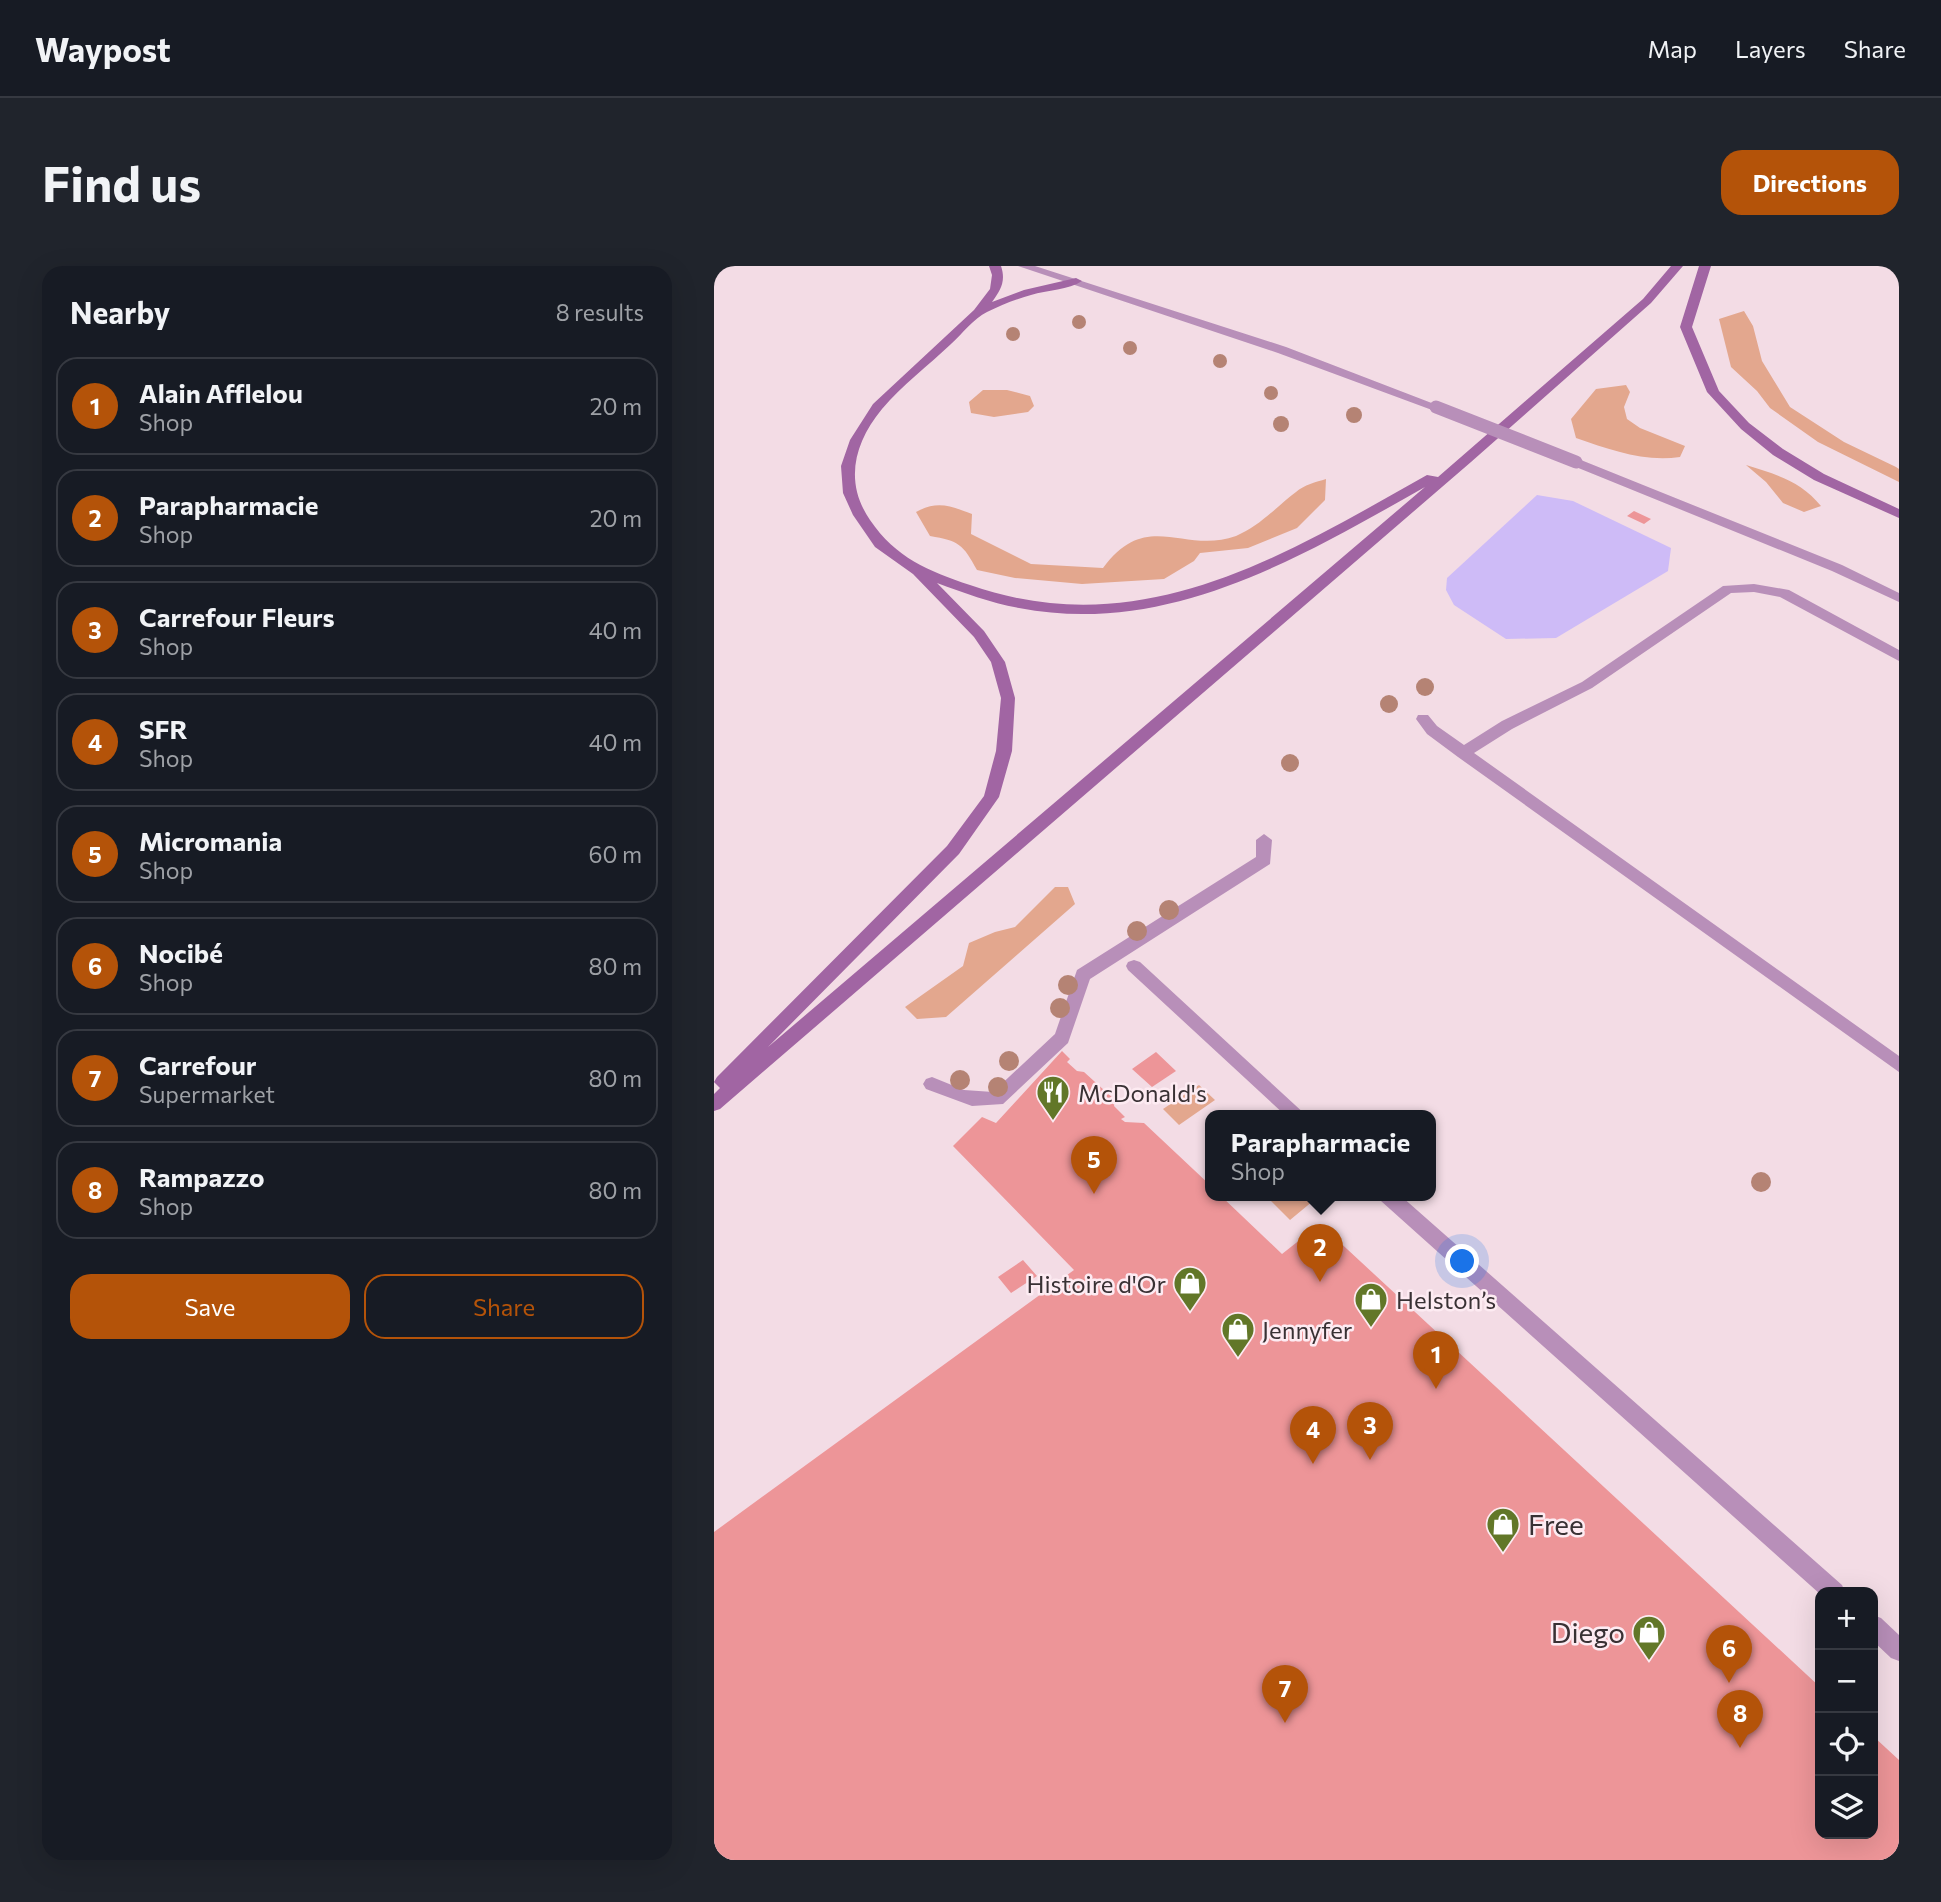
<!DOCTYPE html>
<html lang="en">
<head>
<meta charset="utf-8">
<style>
	body { margin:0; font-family:Commissioner,sans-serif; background:#20242c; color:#f1f3f6 }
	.controls { position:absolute; right:21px; bottom:21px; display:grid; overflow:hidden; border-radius:14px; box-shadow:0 7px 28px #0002 }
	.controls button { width:63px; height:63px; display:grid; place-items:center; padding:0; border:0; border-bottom:2px solid #363941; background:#171b24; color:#f1f3f6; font:35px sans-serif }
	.you { position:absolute; left:749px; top:996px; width:24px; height:24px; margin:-18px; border:5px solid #fff; border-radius:50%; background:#1a73e8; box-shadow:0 0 0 10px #1a73e833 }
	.badge { display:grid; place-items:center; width:46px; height:46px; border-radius:50%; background:#b45309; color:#fff; font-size:23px; font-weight:700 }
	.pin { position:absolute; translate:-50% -58px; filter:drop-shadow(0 2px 4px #0008) }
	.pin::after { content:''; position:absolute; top:37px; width:24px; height:21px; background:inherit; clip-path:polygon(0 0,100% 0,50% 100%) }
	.popup { position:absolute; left:491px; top:844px; width:231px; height:91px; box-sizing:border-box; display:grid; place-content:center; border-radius:14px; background:#171b24; filter:drop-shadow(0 2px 5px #0005); font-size:23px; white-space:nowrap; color:#9ea1a6 }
	.popup b { font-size:26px; color:#f1f3f6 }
	.popup::after { content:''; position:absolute; left:50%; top:100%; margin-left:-14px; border:14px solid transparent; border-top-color:#171b24 }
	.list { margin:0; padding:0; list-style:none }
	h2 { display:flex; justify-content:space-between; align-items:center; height:91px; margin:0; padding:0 28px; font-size:30px }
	h2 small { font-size:23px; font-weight:400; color:#9ea1a6 }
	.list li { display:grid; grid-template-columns:46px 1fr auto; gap:21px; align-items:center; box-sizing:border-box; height:98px; margin:0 14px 14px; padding:0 14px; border:2px solid #363941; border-radius:21px }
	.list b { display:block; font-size:26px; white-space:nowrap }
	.list p { margin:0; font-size:23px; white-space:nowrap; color:#9ea1a6 }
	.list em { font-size:23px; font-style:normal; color:#9ea1a6 }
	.actions { display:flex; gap:14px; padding:21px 28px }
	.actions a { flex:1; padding:16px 0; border:2px solid #b45309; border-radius:21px; text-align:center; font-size:24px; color:#b45309 }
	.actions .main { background:#b45309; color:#fff }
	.icon { flex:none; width:38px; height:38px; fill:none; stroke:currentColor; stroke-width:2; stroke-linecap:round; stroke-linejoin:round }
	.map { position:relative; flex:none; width:1185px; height:1594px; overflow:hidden; border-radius:21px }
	header { display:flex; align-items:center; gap:42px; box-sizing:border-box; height:98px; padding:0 35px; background:#171b24; border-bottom:2px solid #363941 }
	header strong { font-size:33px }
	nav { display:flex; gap:38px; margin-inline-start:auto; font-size:24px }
	.intro { display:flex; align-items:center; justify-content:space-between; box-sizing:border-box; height:168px; padding:0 42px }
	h1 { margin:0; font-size:49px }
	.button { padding:18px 32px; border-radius:21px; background:#b45309; color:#fff; font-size:24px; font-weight:700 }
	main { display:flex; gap:42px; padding:0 42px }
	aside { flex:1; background:#171b24; border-radius:21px; box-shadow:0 7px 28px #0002 }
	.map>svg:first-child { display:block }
</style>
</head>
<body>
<header>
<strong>Waypost</strong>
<nav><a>Map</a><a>Layers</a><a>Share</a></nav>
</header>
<div class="intro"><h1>Find us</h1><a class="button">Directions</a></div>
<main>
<aside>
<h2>Nearby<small>8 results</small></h2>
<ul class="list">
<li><span class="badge">1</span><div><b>Alain Afflelou</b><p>Shop</p></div><em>20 m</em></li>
<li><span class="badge">2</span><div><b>Parapharmacie</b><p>Shop</p></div><em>20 m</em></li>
<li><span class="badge">3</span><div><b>Carrefour Fleurs</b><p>Shop</p></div><em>40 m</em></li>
<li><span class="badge">4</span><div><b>SFR</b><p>Shop</p></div><em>40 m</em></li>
<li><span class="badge">5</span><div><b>Micromania</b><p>Shop</p></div><em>60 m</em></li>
<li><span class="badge">6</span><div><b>Nocibé</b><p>Shop</p></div><em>80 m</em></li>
<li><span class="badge">7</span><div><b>Carrefour</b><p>Supermarket</p></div><em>80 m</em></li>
<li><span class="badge">8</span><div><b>Rampazzo</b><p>Shop</p></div><em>80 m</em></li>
</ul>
<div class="actions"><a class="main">Save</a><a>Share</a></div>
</aside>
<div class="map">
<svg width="1185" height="1594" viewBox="0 0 1185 1594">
	<rect width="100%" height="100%" fill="#f3dce5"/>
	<path fill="#e3a78e" d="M1030 45 1039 60 1048 95 1076 141 1130 176 1182 201 1185 203V216L1104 176 1056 142 1043 125 1017 101 1005 53Z
		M912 119 916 126 910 141 913 153 926 162 971 180 966 191C929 196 897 184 862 172L857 153 882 123Z
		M269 124H293L316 130 320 140 314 146 280 151 257 147 255 136Z
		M1032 199C1061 208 1087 215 1107 240L1090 246 1069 237 1052 216Z
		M612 213 611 234 583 262 534 282 486 287 480 295 450 313 368 318 301 312 263 304C249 278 245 275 216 270L202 246C224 234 236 240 258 248L257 268 317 298 389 302C433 242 470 289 522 270 546 260 562 241 582 226 590 219 602 216 612 213Z
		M341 621H354L361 638 232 751 203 753 191 741 249 700 255 677 281 666 301 661Z
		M485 819 501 834 465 859 449 843Z
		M552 930H605L576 954Z"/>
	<path fill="#cebbf7" d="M823 229 859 235 957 282 954 305 842 372 792 373 740 339 732 324 733 312Z"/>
	<path fill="#ed9598" d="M920 245 937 253 930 258 913 250Z
		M348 785 356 793 353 796 363 805 370 806 401 834 400 840 411 851 407 853 411 856 430 857 496 919V930H507L568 988 606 958 1106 1421V1568H1159V1470L1185 1494V1594H0V1266L360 1004 239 880 268 851 282 857Z
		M442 786 462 805 438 821 418 803Z
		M309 994 323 1010 297 1027 284 1011Z"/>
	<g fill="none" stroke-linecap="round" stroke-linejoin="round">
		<path fill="#b88fb9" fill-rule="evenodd" d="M1040 318 1075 324 1185 384V395L1066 331 1040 326 1017 327 878 422 798 463 760 487 1185 790V806L744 491 713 468 702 453 704 449H714L723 460 750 479 788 455 868 416 1009 320Z
			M550 568 558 574 556 598 376 713 354 777 289 838 258 840 212 823 209 818 212 813 218 811 250 824 279 826 341 768 363 704 542 591V574Z
			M420 694 426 696 593 850H572L414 704 412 700 414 696Z
			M665 930H687L1128 1319 1131 1326 1106 1328 667 935Z
			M1159 1349 1167 1352 1185 1369V1395L1177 1392 1159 1375Z"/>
		<path fill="#b88fb9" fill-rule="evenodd" d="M304 0H321L572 81 728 141 726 144H718L564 87Z
			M862 192 1128 299 1185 327V336L1118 305 857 199 856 196Z"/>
		<path fill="#a165a3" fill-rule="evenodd" d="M275 0H287C292 15 287 24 278 36L310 24 362 12 368 15C355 24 333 24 317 29 302 33 287 39 273 46 260 52 248 68 237 78 215 99 188 119 168 143 140 177 130 216 156 254 182 292 214 305 256 319 427 379 569 290 713 209L724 211 929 33 957 0H969L937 37 757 196 6 843 0 845V828L6 822 0 816 3 811 233 580 270 530 282 485 287 432 277 396 260 371 199 308 161 281 139 249 129 227 127 200 136 174 159 138 260 44 276 23 278 9ZM711 221 54 781 245 588 285 531 298 485 301 432 291 396 270 365 223 317C250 327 277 337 305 342 454 371 587 291 711 221Z
			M985 0H997L978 61 1005 125 1035 157 1069 183 1110 208 1185 243V252L1100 214 1059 189 1027 163 993 126 966 61Z"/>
		<path stroke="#b88fb9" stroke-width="13" d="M722 141 862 196"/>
	</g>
	<g fill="#b58374">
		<circle cx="365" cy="56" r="7"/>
		<circle cx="299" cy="68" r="7"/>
		<circle cx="416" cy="82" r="7"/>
		<circle cx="506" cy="95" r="7"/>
		<circle cx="557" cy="127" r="7"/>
		<circle cx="640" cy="149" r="8"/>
		<circle cx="567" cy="158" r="8"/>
		<circle cx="711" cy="421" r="9"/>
		<circle cx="675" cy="438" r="9"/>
		<circle cx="576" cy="497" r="9"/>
		<circle cx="455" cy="644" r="10"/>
		<circle cx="423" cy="665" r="10"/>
		<circle cx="354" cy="719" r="10"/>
		<circle cx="346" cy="742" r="10"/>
		<circle cx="295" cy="795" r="10"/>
		<circle cx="246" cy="814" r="10"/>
		<circle cx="284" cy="821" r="10"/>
		<circle cx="1047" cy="916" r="10"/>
	</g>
	<defs>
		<symbol id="restaurant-pin" viewBox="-11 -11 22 30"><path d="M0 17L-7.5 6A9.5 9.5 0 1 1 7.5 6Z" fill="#627728" stroke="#fdebf2"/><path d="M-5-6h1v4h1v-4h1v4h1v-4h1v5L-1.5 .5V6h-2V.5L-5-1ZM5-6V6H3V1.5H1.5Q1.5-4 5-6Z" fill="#fff"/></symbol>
		<symbol id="shop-pin" viewBox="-11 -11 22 30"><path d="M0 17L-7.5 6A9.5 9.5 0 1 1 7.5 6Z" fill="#627728" stroke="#fdebf2"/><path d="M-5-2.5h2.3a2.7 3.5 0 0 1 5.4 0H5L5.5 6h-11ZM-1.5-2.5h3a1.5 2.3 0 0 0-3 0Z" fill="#fff"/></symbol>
	</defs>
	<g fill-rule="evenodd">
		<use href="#restaurant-pin" x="320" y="807" width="38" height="52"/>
		<use href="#shop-pin" x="457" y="998" width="38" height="52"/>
		<use href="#shop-pin" x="638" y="1014" width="38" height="52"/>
		<use href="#shop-pin" x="505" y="1044" width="38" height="52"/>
		<use href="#shop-pin" x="770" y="1239" width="38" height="52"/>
		<use href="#shop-pin" x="916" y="1347" width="38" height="52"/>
	</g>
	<g text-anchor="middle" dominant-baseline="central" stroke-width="5" stroke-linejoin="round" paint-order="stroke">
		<g font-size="24" fill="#393134" stroke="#fdebf2" text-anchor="start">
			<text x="364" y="826">McDonald's</text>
			<text x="452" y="1017" text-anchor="end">Histoire d'Or</text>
			<text x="682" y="1033">Helston’s</text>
			<text x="548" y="1063">Jennyfer</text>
		</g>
		<g font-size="28" fill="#393134" stroke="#fdebf2" text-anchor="start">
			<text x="814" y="1258">Free</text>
			<text x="911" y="1366" text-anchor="end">Diego</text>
		</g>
	</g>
</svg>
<div class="controls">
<button>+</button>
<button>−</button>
<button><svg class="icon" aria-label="locate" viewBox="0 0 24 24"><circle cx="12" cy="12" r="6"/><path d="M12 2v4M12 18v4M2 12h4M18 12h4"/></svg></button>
<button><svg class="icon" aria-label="layers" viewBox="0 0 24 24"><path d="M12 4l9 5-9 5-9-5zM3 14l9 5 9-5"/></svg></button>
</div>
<div class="you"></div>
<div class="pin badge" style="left:722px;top:1123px">1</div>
<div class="pin badge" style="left:606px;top:1016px">2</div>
<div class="popup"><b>Parapharmacie</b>Shop</div>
<div class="pin badge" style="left:656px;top:1194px">3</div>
<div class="pin badge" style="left:599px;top:1198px">4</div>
<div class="pin badge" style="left:380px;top:928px">5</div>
<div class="pin badge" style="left:1015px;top:1417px">6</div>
<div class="pin badge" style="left:571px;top:1457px">7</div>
<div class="pin badge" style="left:1026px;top:1482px">8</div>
</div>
</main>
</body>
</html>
